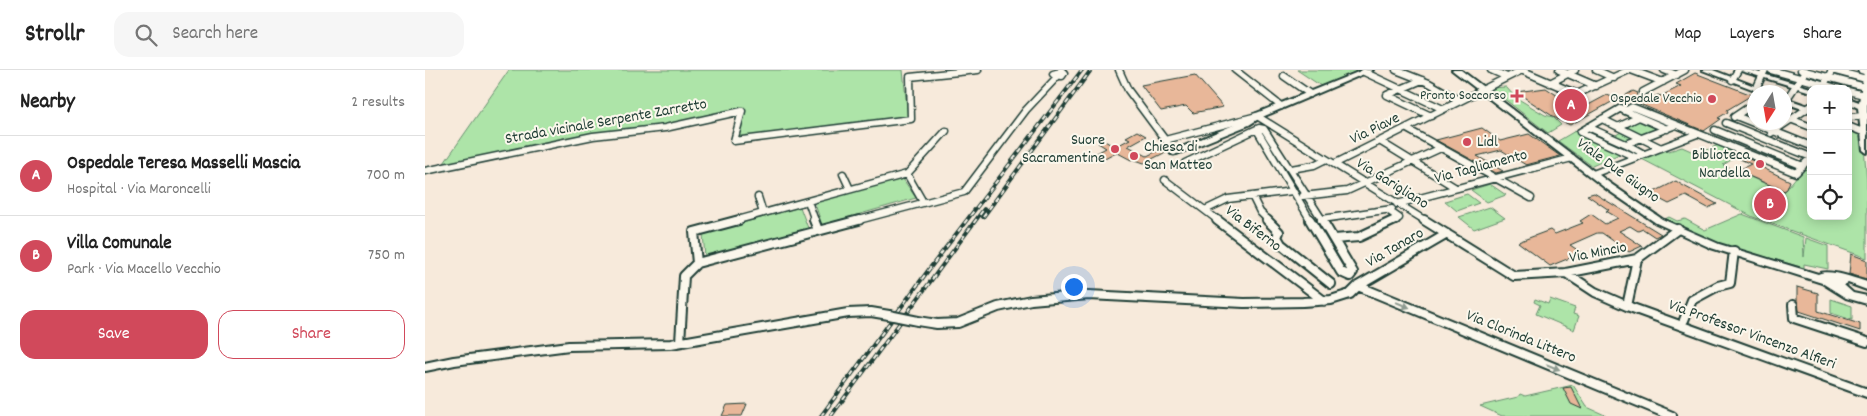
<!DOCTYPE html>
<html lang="en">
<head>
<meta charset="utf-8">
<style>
	body { margin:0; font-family:Dekko,sans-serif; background:#f6f6f6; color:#222 }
	.controls { position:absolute; right:15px; top:15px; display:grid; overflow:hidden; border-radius:10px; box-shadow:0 2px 12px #0003 }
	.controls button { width:45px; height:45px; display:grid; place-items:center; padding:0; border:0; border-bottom:1px solid #e0e0e0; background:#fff; color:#222; font:25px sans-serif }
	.compass { position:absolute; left:1322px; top:15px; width:45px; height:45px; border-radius:50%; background:#fff; box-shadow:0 2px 12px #0003; rotate:191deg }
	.you { position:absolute; left:648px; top:216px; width:18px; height:18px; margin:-12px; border:4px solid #fff; border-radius:50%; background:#1a73e8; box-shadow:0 0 0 8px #1a73e833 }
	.badge { display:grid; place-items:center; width:32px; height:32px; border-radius:50%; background:#d1495b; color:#fff; font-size:16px; font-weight:700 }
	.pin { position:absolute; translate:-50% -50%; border:2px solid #fff; box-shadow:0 1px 5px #0006 }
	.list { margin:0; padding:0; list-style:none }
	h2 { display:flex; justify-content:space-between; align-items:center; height:65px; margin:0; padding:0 20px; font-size:21px }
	h2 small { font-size:16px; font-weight:400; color:#767676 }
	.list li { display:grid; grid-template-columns:32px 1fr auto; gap:15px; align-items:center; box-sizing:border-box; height:80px; padding:0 20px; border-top:1px solid #e0e0e0 }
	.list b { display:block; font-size:19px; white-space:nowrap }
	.list p { margin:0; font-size:16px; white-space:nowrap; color:#767676 }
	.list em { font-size:16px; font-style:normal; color:#767676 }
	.actions { display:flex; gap:10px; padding:15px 20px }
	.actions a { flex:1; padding:11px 0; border:1px solid #d1495b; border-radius:15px; text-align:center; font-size:18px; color:#d1495b }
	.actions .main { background:#d1495b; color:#fff }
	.icon { flex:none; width:28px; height:28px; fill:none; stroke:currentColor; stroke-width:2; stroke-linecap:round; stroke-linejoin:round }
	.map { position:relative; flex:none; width:1442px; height:346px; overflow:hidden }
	header { display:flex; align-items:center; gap:30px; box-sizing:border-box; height:70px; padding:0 25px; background:#fff; border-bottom:1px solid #e0e0e0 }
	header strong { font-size:24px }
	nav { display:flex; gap:28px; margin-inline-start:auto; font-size:18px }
	.search { width:350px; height:45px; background:#f6f6f6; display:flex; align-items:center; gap:12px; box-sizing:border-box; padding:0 18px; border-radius:15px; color:#767676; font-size:19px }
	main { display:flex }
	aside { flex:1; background:#fff }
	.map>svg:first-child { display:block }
</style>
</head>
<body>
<header>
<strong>Strollr</strong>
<div class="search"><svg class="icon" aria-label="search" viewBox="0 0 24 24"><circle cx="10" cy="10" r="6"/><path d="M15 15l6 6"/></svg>Search here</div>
<nav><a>Map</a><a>Layers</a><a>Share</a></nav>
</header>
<main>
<aside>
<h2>Nearby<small>2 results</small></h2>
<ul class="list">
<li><span class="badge">A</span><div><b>Ospedale Teresa Masselli Mascia</b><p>Hospital · Via Maroncelli</p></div><em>700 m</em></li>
<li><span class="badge">B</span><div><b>Villa Comunale</b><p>Park · Via Macello Vecchio</p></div><em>750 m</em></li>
</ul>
<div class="actions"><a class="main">Save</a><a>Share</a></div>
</aside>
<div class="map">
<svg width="1442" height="346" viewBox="0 0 1442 346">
	<rect width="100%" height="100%" fill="#f7eadb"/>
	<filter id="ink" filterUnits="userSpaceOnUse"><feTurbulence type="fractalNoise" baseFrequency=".02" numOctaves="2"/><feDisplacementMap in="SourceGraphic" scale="10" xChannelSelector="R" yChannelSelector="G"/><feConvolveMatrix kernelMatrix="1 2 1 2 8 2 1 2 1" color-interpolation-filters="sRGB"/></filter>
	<g filter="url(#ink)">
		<path fill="#ade4a8" stroke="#66906e" d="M84 0H478L483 48 312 69 320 37 236 58 167 65 17 96Z
			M872 0H935L896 16Z
			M1081 17 1090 27 1120 45 1128 47 1136 55 1123 63 1065 18Z
			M1197 40 1235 58 1201 72 1189 66 1198 61 1193 54 1205 48 1193 42Z
			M1150 61 1197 83 1167 96 1133 71Z
			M1423 61 1438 66 1442 112V188L1328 147 1213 87 1237 78 1244 81 1257 77 1273 84 1293 75 1316 84 1298 95 1359 122 1386 89V146H1423Z
			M478 109 491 128 397 155 389 131Z
			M1065 114 1081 125 1062 132 1046 120Z
			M1042 124 1054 133 1032 141 1020 131Z
			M375 137 383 158 280 187 278 164Z
			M1065 137 1080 148 1049 159 1034 147Z
			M1317 144 1378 167 1379 187 1381 168 1403 176V199L1379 194V198L1289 172 1240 149 1244 147 1252 151 1260 149 1280 160Z
			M1110 229 1123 234 1125 229 1150 238 1148 244 1154 246 1149 260 1111 244 1115 235 1109 232Z
			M1406 229 1427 236V250L1406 243Z
			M1148 315 1162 337 1182 346H1077L1055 336 1093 327 1095 324 1100 326Z"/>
		<path fill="#e8b799" stroke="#1f3d34" d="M1270 3 1327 25 1302 40 1303 42 1293 48 1296 49 1279 61 1205 30 1203 31 1196 28 1208 21 1213 23 1212 26 1223 30 1233 25 1236 26 1256 16 1251 14Z
			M770 5 798 37 768 43 761 36 736 41 716 15Z
			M1121 18 1154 40 1182 25 1192 29 1145 55 1132 49 1091 22Z
			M1057 58 1075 71 1104 64 1135 86 1101 95 1076 80 1052 86 1078 101 1071 103 1011 70Z
			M712 61 721 66 703 76 722 86 736 79 741 82 719 93 708 89 706 90 691 82 676 90 668 85 681 78 673 73 678 70 690 77 705 69 701 67Z
			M1316 86 1339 95 1336 97 1365 111 1362 119 1359 121 1312 101 1326 94 1315 89Z
			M1251 111 1257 115 1292 134 1283 138 1261 126 1244 134 1225 124Z
			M1169 123 1236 164 1230 167 1218 159 1213 161 1205 156 1194 161 1217 176 1204 182 1177 163H1172L1145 175 1157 183 1125 196 1093 172 1125 160 1130 164 1158 153 1155 151 1166 144 1180 154 1193 148 1181 141 1184 140 1162 125Z
			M1426 184 1442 190V209L1424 204Z
			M1372 217 1393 223V241L1435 254V261L1374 241 1372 231Z
			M1146 317 1157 339 1146 334 1138 318Z
			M322 334 317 346H297L302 335Z"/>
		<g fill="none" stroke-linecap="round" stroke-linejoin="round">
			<defs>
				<path id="street-far1" d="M694 0 703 20 749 82
					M810 0 856 36
					M971 0 1004 13 1034 30
					M1066 0 1082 7
					M1096 0 1152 24 1204 0
					M1134 0 1171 16
					M1171 0 1189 8
					M1206 0 1238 12
					M1239 0 1252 5
					M1346 0 1415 19
					M1376 0 1440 17
					M1436 0 1442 2
					M635 2 628 4 637 6 639 3 636 0
					M939 2 1018 39
					M859 6 885 24
					M997 10 962 25 1006 46
					M1307 10 1313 0
					M1401 11 1407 0 1441 9
					M1125 13 1150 0
					M1331 19 1340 0
					M1423 21 1439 25
					M1218 22 1260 0
					M1361 30 1378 5
					M1198 40 1242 59
					M832 46 1001 151
					M1311 46 1386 76
					M1309 47 1330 33
					M1360 47 1386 57
					M1423 47 1442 46
					M1177 49 1236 78
					M1301 53 1386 87
					M1423 56 1440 63
					M1163 57 1201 74 1251 55
					M1193 57 1214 47
					M982 59 1106 128
					M832 60 886 151
					M1290 60 1378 96
					M1346 63 1386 36
					M740 70 832 46
					M956 72 1031 118
					M1201 74 1219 84
					M1210 87 1155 62 1196 38 1202 40 1207 37 1371 103 1386 87
					M760 93 834 58 839 59 898 151
					M909 94 1097 0
					M866 99 889 95 901 89
					M0 101 168 66 240 58 317 41 309 71 486 49 485 7 553 0
					M418 104 425 119
					M1168 104 1272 64
					M740 110 794 151
					M827 126 835 142 844 151
					M878 126 922 121 1016 78
					M333 127 338 143
					M383 131 390 151
					M498 132 482 104 521 61
					M972 134 1147 88
					M780 140 803 129 868 121
					M964 141 974 148 968 151
					M897 149 967 139
					M309 151 482 104
					M430 151 539 122 601 40 632 7"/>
				<path id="street" d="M389 150 393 160
					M792 150 899 231
					M842 150 854 162 852 167 856 174 906 214
					M885 150 916 202 925 206 928 202 897 150
					M999 150 1089 206 1141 203 1212 189 1253 159
					M909 169 934 167 970 150
					M272 193 269 162 314 150
					M1141 203 1170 222 1202 236 1442 323
					M933 216 1247 346
					M1368 235 1369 248 1442 272
					M1202 236 1212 189
					M1259 250 1267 230 1293 216 1305 213 1309 181
					M493 251 512 254 533 253 573 237 606 230 664 225 819 233 878 232 906 230 925 224 933 216 1022 164
					M255 272 259 206 272 193 434 150
					M0 297 29 291 144 276 246 274 423 243 446 242 464 245"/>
				<path id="secondary" d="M938 0H948L835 48 824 55 752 84H746L745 82 818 51 829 44Z
					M1027 0H1036L1186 114 1237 149 1294 174 1393 204C1403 198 1430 208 1442 212V220L1423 213 1419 215 1428 223 1442 226V234L1421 228 1397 213 1286 178 1231 153 1180 118Z
					M1277 0H1288L1345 22H1335Z
					M1313 0H1325L1389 19H1386V22Z
					M1439 2H1442V83L1438 80 1433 38 1423 33V28L1434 32Z
					M1360 28 1386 37V42L1360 33Z"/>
			</defs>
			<use href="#street-far1" stroke="#1f3d34" stroke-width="9"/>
			<use href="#street" stroke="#1f3d34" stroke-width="12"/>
			<use href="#secondary" stroke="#1f3d34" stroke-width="4"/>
			<use href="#street-far1" stroke="#fbf7ec" stroke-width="6"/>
			<use href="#street" stroke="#fbf7ec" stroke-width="8"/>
			<use href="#secondary" fill="#fbf7ec" fill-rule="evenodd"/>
			<defs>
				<path id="rail" d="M558 147 666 0
					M396 346 505 198 657 0
					M406 346 559 139"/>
			</defs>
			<use href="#rail" stroke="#1f3d34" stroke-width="4"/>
			<use href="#rail" stroke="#fbf7ec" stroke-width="2" stroke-dasharray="5" stroke-linecap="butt"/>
			<defs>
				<path id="street-bridge" d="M464 245 493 251"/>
			</defs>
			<use href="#street-bridge" stroke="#1f3d34" stroke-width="12" stroke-linecap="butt"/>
			<use href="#street-bridge" stroke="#fbf7ec" stroke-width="8"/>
		</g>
		<defs><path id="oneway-solid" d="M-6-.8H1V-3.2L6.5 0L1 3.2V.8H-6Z" transform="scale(1.25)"/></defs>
		<g fill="#8d9a90">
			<use href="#oneway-solid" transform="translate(978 235) rotate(22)"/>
			<use href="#oneway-solid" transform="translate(1128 297) rotate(22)"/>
		</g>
	</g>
	<g fill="#d1495b" stroke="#fbf7ec" stroke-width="2">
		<path d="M1089.5 18.5h5v5h5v5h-5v5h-5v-5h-5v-5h5z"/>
		<circle cx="1287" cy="29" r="5"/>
		<circle cx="1042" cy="72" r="5"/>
		<circle cx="690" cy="79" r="5"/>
		<circle cx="709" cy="86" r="5"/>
		<circle cx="1335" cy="94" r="5"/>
	</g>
	<g text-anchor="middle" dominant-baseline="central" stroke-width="4" stroke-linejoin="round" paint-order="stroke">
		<g font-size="14" fill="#1f3d34" stroke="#fbf7ec" text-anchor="end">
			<text x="1081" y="26">Pronto Soccorso</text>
			<text x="1277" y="29">Ospedale Vecchio</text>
		</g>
		<g font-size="16" fill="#1f3d34" stroke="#fbf7ec">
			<text transform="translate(181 52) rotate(-10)">Strada vicinale Serpente Zarretto</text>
			<text transform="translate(950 59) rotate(-26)">Via Piave</text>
			<text transform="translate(1056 97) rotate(-15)">Via Tagliamento</text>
			<text transform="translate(1193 101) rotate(36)">Viale Due Giugno</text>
			<text transform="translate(967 114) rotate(32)">Via Garigliano</text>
			<text transform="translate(828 159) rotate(37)">Via Biferno</text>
			<text transform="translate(970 178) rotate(-30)">Via Tanaro</text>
			<text transform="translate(1173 183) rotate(-11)">Via Mincio</text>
			<text transform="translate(1327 265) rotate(20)">Via Professor Vincenzo Alfieri</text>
			<text transform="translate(1096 267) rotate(22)">Via Clorinda Littero</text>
		</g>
		<g font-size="16" fill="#1f3d34" stroke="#fbf7ec" text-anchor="end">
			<text x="680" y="70">Suore<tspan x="680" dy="18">Sacramentine</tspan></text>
			<text x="1052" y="72" text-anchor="start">Lidl</text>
			<text x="719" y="77" text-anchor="start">Chiesa di<tspan x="719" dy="18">San Matteo</tspan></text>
			<text x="1325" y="85">Biblioteca<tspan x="1325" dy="18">Nardella</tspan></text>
		</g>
	</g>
</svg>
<div class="controls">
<button>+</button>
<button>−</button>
<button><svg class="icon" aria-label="locate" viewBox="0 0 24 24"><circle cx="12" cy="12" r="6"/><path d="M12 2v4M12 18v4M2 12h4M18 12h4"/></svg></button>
</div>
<svg class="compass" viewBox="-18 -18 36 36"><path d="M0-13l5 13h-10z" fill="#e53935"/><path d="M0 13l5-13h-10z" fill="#767676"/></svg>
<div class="you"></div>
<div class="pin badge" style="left:1146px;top:35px">A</div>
<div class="pin badge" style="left:1345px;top:134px">B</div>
</div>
</main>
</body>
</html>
